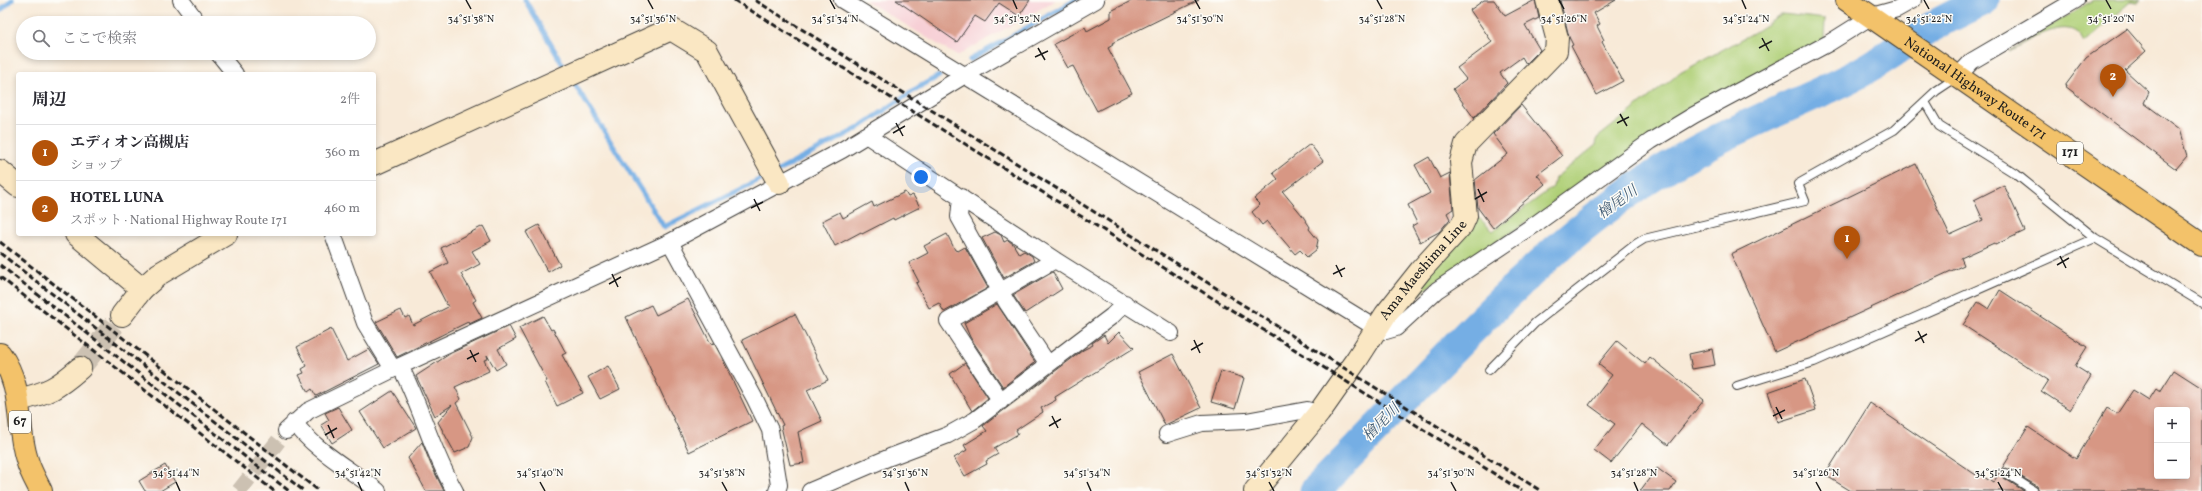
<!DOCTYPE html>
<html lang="ja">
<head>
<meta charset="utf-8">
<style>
	body { margin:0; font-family:Vollkorn,"Noto Serif JP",serif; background:#f2f2f3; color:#2b2b33 }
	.controls { position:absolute; right:12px; bottom:12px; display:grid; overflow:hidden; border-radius:4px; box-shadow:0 2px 6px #0003 }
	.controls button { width:36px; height:36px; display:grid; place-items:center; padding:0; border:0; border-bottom:1px solid #e1e1e2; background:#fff; color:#2b2b33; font:20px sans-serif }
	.you { position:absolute; left:921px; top:177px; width:14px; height:14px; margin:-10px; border:3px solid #fff; border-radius:50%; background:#1a73e8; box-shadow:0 0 0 6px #1a73e833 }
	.badge { display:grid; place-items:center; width:26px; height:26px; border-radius:50%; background:#b45309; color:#fff; font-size:13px; font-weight:700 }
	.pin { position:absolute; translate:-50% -33px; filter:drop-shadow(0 1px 2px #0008) }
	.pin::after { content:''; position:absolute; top:21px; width:14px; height:12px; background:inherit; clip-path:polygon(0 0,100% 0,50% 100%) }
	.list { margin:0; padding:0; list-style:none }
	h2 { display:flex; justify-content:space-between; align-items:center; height:52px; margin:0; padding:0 16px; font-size:17px }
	h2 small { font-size:13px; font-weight:400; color:#7c7c81 }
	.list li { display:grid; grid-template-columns:26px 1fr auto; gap:12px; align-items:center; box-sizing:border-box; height:56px; padding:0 16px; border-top:1px solid #e1e1e2 }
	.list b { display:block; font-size:15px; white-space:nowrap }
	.list p { margin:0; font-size:13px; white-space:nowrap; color:#7c7c81 }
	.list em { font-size:13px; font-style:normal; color:#7c7c81 }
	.icon { flex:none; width:22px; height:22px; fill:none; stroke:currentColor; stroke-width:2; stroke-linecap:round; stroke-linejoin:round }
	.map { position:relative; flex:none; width:2202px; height:491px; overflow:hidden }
	.search { position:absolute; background:#fff; box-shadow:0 2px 6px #0003; left:16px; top:16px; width:360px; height:44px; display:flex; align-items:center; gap:10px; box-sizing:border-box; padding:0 14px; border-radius:22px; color:#7c7c81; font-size:15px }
	.panel { position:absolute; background:#fff; box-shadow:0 2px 6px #0003; left:16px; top:72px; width:360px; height:164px; border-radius:4px }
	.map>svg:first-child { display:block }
</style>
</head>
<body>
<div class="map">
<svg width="2202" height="491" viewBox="0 0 2202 491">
	<rect width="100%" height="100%" fill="#fdfcf7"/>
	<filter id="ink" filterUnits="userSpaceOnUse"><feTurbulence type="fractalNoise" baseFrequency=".025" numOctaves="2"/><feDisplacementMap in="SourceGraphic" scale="8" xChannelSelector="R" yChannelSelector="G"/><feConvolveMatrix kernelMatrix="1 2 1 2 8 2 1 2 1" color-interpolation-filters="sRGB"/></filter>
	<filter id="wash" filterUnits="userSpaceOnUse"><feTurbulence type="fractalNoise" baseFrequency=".012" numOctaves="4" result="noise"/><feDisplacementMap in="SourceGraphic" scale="16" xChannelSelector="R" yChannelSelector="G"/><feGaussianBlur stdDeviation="0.9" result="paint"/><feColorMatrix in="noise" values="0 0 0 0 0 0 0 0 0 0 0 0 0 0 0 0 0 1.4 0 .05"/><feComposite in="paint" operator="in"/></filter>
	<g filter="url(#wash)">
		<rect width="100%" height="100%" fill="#f8ead8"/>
		<path fill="#f7cfd5" d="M865 0H1056L957 56Z"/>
		<path fill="#b0d078" stroke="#66764a" d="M2093 0H2141L2137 3 2131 2 2084 43C2072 11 2029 41 2009 51Z
			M1783 14 1825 19 1824 40 1538 215 1426 288 1396 314 1433 269 1479 218 1493 231 1553 187 1555 178 1596 145 1597 138 1680 73 1753 33Z"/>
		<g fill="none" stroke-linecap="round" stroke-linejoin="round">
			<path stroke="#74aee4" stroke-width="5" d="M525 0 567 72
				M0 11 12 0
				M970 60 1076 0
				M572 80 664 227 769 175
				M778 171 857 129 919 87 939 76"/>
			<path stroke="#74aee4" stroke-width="31" d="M1315 491C1399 408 1477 318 1566 241 1604 209 1647 178 1690 154 1741 125 1797 104 1850 78 1879 64 1904 44 1932 27 1948 17 1967 9 1984 0"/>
		</g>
		<g id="blocks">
			<path fill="#d79784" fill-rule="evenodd" d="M896 0H1030L1019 16 999 3 985 22 975 16 957 42Z
				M1133 0H1199L1112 43 1113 45 1108 48 1132 93 1097 111 1073 66 1068 68 1054 44 1085 27 1087 31 1111 18V11Z
				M1484 0H1494L1505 16 1535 0 1539 18 1525 25 1540 50 1526 64 1522 57 1500 73 1507 83 1474 118 1453 89 1466 79 1457 68 1492 42 1470 10Z
				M1560 0H1616L1594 13 1600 24 1597 26 1604 40 1602 42 1623 81 1597 95 1571 46 1573 45 1569 37Z
				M2127 29 2146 51 2125 70 2149 92 2144 103 2179 129 2187 156 2176 169 2065 86 2086 58Z
				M1521 105 1562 156 1537 175 1545 184 1493 228 1478 208 1475 180 1508 154 1493 134Z
				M1310 144 1323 161 1283 192 1302 215 1310 227 1309 229 1318 240 1316 250 1307 257 1300 250 1295 254 1267 221 1262 225 1252 212 1260 205 1254 199 1278 179 1273 173Z
				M1429 157 1440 178 1450 173 1453 209 1447 213 1450 219 1439 232 1420 242 1412 226 1417 223 1408 205 1430 193 1415 165Z
				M1916 164 1950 235 1983 220 1974 200 2004 185 2025 231 1995 245 1994 243 1961 258 1964 265 1775 352 1731 254Z
				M905 192 908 197 913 195 920 207 894 220 893 218 862 234 861 232 835 246 822 221 840 212 843 218 872 202 874 207Z
				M539 225 560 265 548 272 526 232Z
				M483 226 491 241 472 251 480 264 461 274 476 300 473 302 482 318 469 324 468 322 397 357 376 322 401 310 405 318 409 316 413 325 448 307 430 272 448 263 441 248Z
				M995 232 1001 235 1004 242 1008 240 1013 244 1019 254 1024 251 1032 256 1034 261 1004 278 982 238Z
				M947 234 955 250 958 251 965 247 988 288 944 312 939 303 929 308 916 283 919 282 909 263 928 253 924 246Z
				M1053 272 1062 289 1025 313 1013 295Z
				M2000 290 2087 347 2075 366 2091 376 2070 410 2041 391 2048 380 1963 325 1978 302 1989 309Z
				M688 299 711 344 714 343 721 356 752 421 689 452 626 317 651 305 656 315Z
				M997 304 1035 362 1003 387 970 337 964 323Z
				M795 314 828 380 807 390 822 421 798 432 804 463 790 465 781 426 783 425 742 340Z
				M543 316 551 330 553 329 566 353 562 355 583 393 557 406 545 382 547 381 519 328Z
				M509 326 516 339 498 349 506 364 496 370 487 355 488 359 484 360 489 371 455 387 461 399 456 403 473 437 469 447 455 453 438 422 452 405 435 416 416 376 451 353Z
				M331 329 347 361 369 349 379 364 316 396 312 389 308 392 299 375 304 373 302 369 307 366 297 347Z
				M1119 332 1134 348 1055 397 1056 400 1041 408 1043 412 1016 430 1018 434 994 448 998 454 986 461 987 464 965 476 954 458 967 450 964 445 987 431 983 426 1083 350 1093 345 1092 343 1104 335 1108 343Z
				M1617 341 1645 364 1650 357 1704 400 1668 445 1642 424 1611 463 1594 450 1615 424 1589 405 1612 375 1598 364Z
				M1712 349 1715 365 1692 369 1689 354Z
				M1173 354 1201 408 1165 425 1138 372Z
				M965 363 988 398 972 411 950 374Z
				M608 366 620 389 600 399 588 377Z
				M2174 370 2202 388V491H2039L2037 486 2006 468 2001 470V476L2024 491H1851L1825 475 1870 403 1976 475 1978 473 1993 483 2028 427 2076 459 2107 408 2117 414 2133 390 2149 400 2156 389 2160 392ZM2157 410H2187V476H2157Z
				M1221 371 1244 378 1235 409 1211 402Z
				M1805 379 1816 410 1778 422 1768 392Z
				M392 391 416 428 383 448 360 412Z
				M338 407 352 430 332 443 321 425 329 420 325 413Z
				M422 442 431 465 444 491H426L408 458Z
				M165 465 175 482 160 491H145L139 481Z
				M1657 468 1676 482 1670 491H1640Z"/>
		</g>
	</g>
	<g filter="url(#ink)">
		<use href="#blocks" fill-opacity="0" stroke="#3d3b38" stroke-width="1"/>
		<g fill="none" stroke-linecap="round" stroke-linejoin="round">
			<path stroke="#ccc1b2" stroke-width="16" stroke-dasharray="16 8" stroke-linecap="butt" d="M239 491 286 431"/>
			<path stroke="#ccc1b2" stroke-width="22" stroke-dasharray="22 11" stroke-linecap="butt" d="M80 368 122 315"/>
			<defs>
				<path id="lane" d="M1925 102 1939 126 2016 174 2095 238 2202 303
					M1489 370 1535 323 1636 244 1644 239 1805 201 1798 184 1894 130 1936 91 1957 77
					M1737 386 1814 362 2095 238
					M2006 473 2034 491"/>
				<path id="street" d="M181 0 198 23
					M842 0 1376 328 1386 331 1396 328 1437 290 1537 223 1651 141 1694 115 1829 43 1872 16 1897 9 1913 0
					M218 53 235 74
					M1958 76 1972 61 2076 0
					M866 135 1055 260 1171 333
					M961 197 959 217 1007 303 1048 364
					M333 234 365 323 393 369
					M670 242 755 399 770 430 779 485 777 491
					M400 366C421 406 432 452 455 491
					M1001 401 948 321 1055 260
					M294 422C315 451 350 469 378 491
					M286 431 308 411 400 366 670 242 842 150 965 75 1096 0
					M1167 434 1202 423 1246 421 1307 410 1319 413
					M810 491 890 457 948 435 975 420 1112 316 1125 303"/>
				<g id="secondary">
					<path d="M374 164 671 29 707 51 779 183"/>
					<path d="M0 171 18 186"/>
					<path d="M76 234 142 289"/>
					<path d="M122 315 142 289 159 274 226 234"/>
					<path d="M19 400C49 392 56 389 80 368"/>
					<path id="s1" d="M1255 491 1319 413 1357 359 1386 314 1421 270 1462 225 1466 216 1461 162 1466 144 1556 51 1557 38 1547 0"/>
				</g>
				<path id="primary" d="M0 354C25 389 15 423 27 460 30 471 36 481 41 491"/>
				<g id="highway">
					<path id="s2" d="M1847 0 2202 245"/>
				</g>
			</defs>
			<use href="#lane" stroke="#3d3b38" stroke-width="10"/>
			<use href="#street" stroke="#3d3b38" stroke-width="18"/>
			<use href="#secondary" stroke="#3d3b38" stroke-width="24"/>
			<use href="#primary" stroke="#3d3b38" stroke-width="24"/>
			<use href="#highway" stroke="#3d3b38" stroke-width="24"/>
			<use href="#lane" stroke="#fff" stroke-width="8"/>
			<use href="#street" stroke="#fff" stroke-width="16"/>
			<use href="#secondary" stroke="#fae7c3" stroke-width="22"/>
			<use href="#primary" stroke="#f3c26a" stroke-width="22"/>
			<use href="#highway" stroke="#f3c26a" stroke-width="22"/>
			<path stroke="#1c1c1c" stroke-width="3" stroke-dasharray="6 3" stroke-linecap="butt" d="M734 0 1522 491
				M755 0 1541 491
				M0 242 319 491
				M0 253 304 491
				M0 265 289 491
				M0 277 274 491"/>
		</g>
	</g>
	<path fill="none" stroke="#1c1c1c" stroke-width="1.5" d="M466 0 471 9M648 0 653 9M830 0 835 9M1013 0 1017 9M1195 0 1200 9M1377 0 1382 9M1559 0 1564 9M1742 0 1746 9M1924 0 1929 9M2106 0 2111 9M1762 38 1769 51M1038 48 1045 60M1759 48 1772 41M1035 57 1048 51M1620 114 1627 126M896 123 903 136M1617 123 1629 117M893 133 905 126M1478 189 1484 202M754 199 760 211M1475 199 1487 192M751 208 763 202M2060 256 2066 268M1336 265 1342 277M2057 265 2069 258M612 274 618 287M1333 274 1345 268M609 284 621 277M1918 331 1924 343M1194 340 1200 353M1915 341 1927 334M470 350 476 362M1191 350 1203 343M467 359 479 353M1776 407 1782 419M1052 416 1058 428M1773 416 1785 410M328 425 334 438M1049 426 1061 419M325 435 337 428M176 482 180 491M358 482 362 491M540 482 545 491M722 482 727 491M905 482 909 491M1087 482 1091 491M1269 482 1274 491M1451 482 1456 491M1634 482 1638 491M1816 482 1821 491M1998 482 2003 491"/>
	<g text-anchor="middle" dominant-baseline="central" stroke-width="3" stroke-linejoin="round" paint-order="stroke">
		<g fill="#fdfcf7" stroke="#605f5e" stroke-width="1">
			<rect x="2057" y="142" width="26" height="22" rx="3"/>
			<rect x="9" y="411" width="22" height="22" rx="3"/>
		</g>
		<g font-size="13" font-weight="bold" fill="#1c1c1c">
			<text x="2070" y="153">171</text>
			<text x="20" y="422">67</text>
		</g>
		<g font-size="14" fill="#1c1c1c" stroke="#fdfcf7">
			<text stroke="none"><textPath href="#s2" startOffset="156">National Highway Route 171</textPath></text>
			<text stroke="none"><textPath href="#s1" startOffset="278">Ama Maeshima Line</textPath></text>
		</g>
		<g font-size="15" font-style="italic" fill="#445e76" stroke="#fdfcf7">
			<text transform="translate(1618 203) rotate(-36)">檜尾川</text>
			<text transform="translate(1382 423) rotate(-45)">檜尾川</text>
		</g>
	</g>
	<g font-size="10" text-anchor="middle" fill="#1c1c1c" stroke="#fdfcf7" stroke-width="3" stroke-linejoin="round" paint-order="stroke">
		<text x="471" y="22">34°51'38"N</text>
		<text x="653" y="22">34°51'36"N</text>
		<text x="835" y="22">34°51'34"N</text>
		<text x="1017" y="22">34°51'32"N</text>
		<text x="1564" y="22">34°51'26"N</text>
		<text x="1200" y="22">34°51'30"N</text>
		<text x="1382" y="22">34°51'28"N</text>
		<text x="1746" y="22">34°51'24"N</text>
		<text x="1929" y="22">34°51'22"N</text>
		<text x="2111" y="22">34°51'20"N</text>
		<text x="176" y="476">34°51'44"N</text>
		<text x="358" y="476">34°51'42"N</text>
		<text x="540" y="476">34°51'40"N</text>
		<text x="722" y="476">34°51'38"N</text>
		<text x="905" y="476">34°51'36"N</text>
		<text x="1087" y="476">34°51'34"N</text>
		<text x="1269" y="476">34°51'32"N</text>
		<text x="1451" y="476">34°51'30"N</text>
		<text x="1634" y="476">34°51'28"N</text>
		<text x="1816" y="476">34°51'26"N</text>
		<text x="1998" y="476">34°51'24"N</text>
	</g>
</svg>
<div class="controls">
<button>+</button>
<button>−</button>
</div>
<div class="you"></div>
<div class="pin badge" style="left:1847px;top:259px">1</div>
<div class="pin badge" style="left:2113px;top:97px">2</div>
<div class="search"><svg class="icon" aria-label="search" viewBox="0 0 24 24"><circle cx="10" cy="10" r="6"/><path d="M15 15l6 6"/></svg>ここで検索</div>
<section class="panel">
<h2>周辺<small>2件</small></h2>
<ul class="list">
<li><span class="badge">1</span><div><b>エディオン高槻店</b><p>ショップ</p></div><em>360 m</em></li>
<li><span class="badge">2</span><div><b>HOTEL LUNA</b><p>スポット · National Highway Route 171</p></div><em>460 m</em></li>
</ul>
</section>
</div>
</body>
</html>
